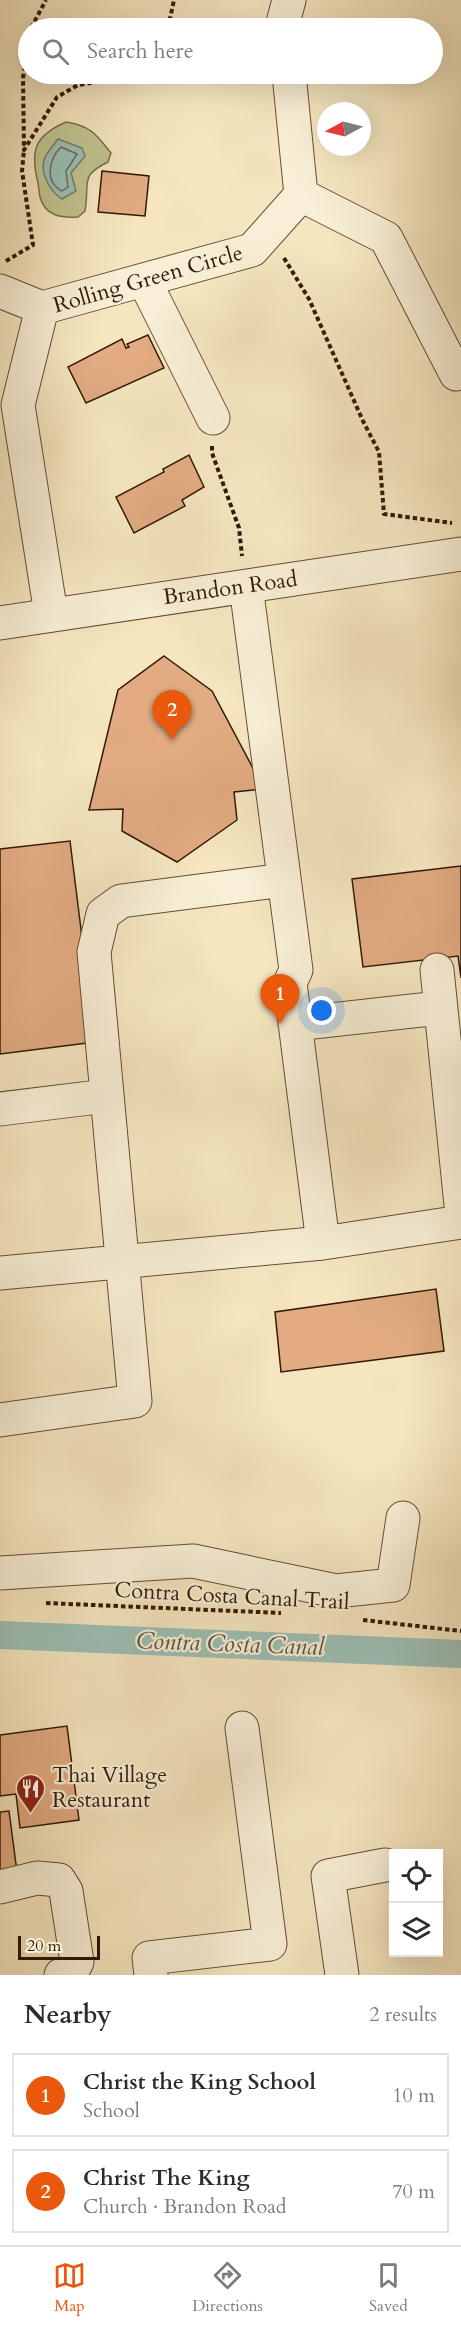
<!DOCTYPE html>
<html lang="en">
<head>
<meta charset="utf-8">
<style>
	body { margin:0; font-family:Cardo,serif; background:#f2f2f3; color:#2b2b33 }
	.controls { position:absolute; right:18px; bottom:18px; display:grid; overflow:hidden; border-radius:0px; box-shadow:0 6px 24px #0002 }
	.controls button { width:54px; height:54px; display:grid; place-items:center; padding:0; border:0; border-bottom:2px solid #e1e1e2; background:#fff; color:#2b2b33; font:30px sans-serif }
	.compass { position:absolute; left:317px; top:102px; width:54px; height:54px; border-radius:50%; background:#fff; box-shadow:0 6px 24px #0002; rotate:263deg }
	.scale { position:absolute; left:18px; bottom:15px; width:82px; box-sizing:border-box; padding-left:6px; border:3px solid #321a07; border-top:0; font-size:16px; line-height:21px; white-space:nowrap; color:#321a07; -webkit-text-stroke:4px #f8efd6; paint-order:stroke }
	.you { position:absolute; left:322px; top:1011px; width:21px; height:21px; margin:-15px; border:4px solid #fff; border-radius:50%; background:#1a73e8; box-shadow:0 0 0 9px #1a73e833 }
	.badge { display:grid; place-items:center; width:39px; height:39px; border-radius:50%; background:#ea580c; color:#fff; font-size:20px; font-weight:700 }
	.pin { position:absolute; translate:-50% -50px; filter:drop-shadow(0 2px 3px #0008) }
	.pin::after { content:''; position:absolute; top:32px; width:21px; height:18px; background:inherit; clip-path:polygon(0 0,100% 0,50% 100%) }
	.list { margin:0; padding:0; list-style:none }
	h2 { display:flex; justify-content:space-between; align-items:center; height:78px; margin:0; padding:0 24px; font-size:26px }
	h2 small { font-size:20px; font-weight:400; color:#7c7c81 }
	.list li { display:grid; grid-template-columns:39px 1fr auto; gap:18px; align-items:center; box-sizing:border-box; height:84px; margin:0 12px 12px; padding:0 12px; border:2px solid #e1e1e2; border-radius:0px }
	.list b { display:block; font-size:22px; white-space:nowrap }
	.list p { margin:0; font-size:20px; white-space:nowrap; color:#7c7c81 }
	.list em { font-size:20px; font-style:normal; color:#7c7c81 }
	.icon { flex:none; width:33px; height:33px; fill:none; stroke:currentColor; stroke-width:2; stroke-linecap:round; stroke-linejoin:round }
	.map { position:relative; flex:none; width:461px; height:1975px; overflow:hidden }
	.search { position:absolute; background:#fff; box-shadow:0 6px 24px #0002; left:18px; right:18px; top:18px; height:66px; display:flex; align-items:center; gap:15px; box-sizing:border-box; padding:0 21px; border-radius:33px; color:#7c7c81; font-size:22px }
	.sheet { height:270px; background:#fff }
	nav { display:flex; justify-content:space-around; align-items:center; box-sizing:border-box; height:84px; border-top:2px solid #e1e1e2; background:#fff; font-size:16px; color:#7c7c81 }
	nav a { display:grid; justify-items:center; gap:3px }
	nav .on { color:#ea580c }
	.map>svg:first-child { display:block }
</style>
</head>
<body>
<div class="map">
<svg width="461" height="1975" viewBox="0 0 461 1975">
	<rect width="100%" height="100%" fill="#f5e6c0"/>
	<filter id="stains"><feTurbulence type="fractalNoise" baseFrequency=".00333" numOctaves="4"/><feColorMatrix values="0 0 0 0 .2 0 0 0 0 .09 0 0 0 0 .02 0 0 0 .5 -.17"/></filter>
	<radialGradient id="worn" r=".72"><stop offset=".6" stop-color="#630" stop-opacity="0"/><stop offset="1" stop-color="#630" stop-opacity=".3"/></radialGradient>
	<path fill="#c0c490" stroke="#796f4c" stroke-width="1.5" d="M66 122C91 126 96 134 111 153L108 162C79 176 90 182 85 211L78 217C61 218 45 216 40 197 39 193 39 188 38 183 30 151 34 136 66 122Z"/>
	<path fill="#9cbfb5" stroke="#727d6f" stroke-width="1.5" d="M58 139 82 148 85 156 71 173 76 191 62 199C51 192 40 175 44 160 46 153 53 146 58 139Z"/>
	<g fill="none" stroke-linecap="round" stroke-linejoin="round">
		<path stroke="#676c5e" stroke-width="1.5" d="M61 147 77 154 66 171 68 187 62 191C44 182 49 159 61 147Z"/>
		<path stroke="#9cbfb5" stroke-width="28" d="M0 1635 461 1654"/>
	</g>
	<path fill="#e2ab82" stroke="#321a07" stroke-width="1.5" d="M102 171 149 176 145 216 98 212Z
		M148 335 164 368 86 403 68 367 122 339 126 348 129 347 127 344Z
		M189 455 204 487 182 500 185 506 134 533 116 497 164 472 163 469Z
		M164 656 212 691 264 789 234 792 237 820 177 862 122 831 123 809 89 810 118 690Z
		M70 841 95 1042 0 1054V849Z
		M461 866V978L458 956 363 967 352 879Z
		M436 1289 444 1351 281 1372 275 1312Z
		M67 1726 79 1820 20 1828 16 1794 0 1796V1735Z
		M9 1811 17 1872 0 1874V1812Z"/>
	<g fill="none" stroke-linecap="round" stroke-linejoin="round">
		<defs>
			<path id="minor" d="M285 28 284 19 289 0
				M289 74 301 195 386 238 456 374
				M144 280 213 418
				M0 291 42 308 18 405 51 614
				M42 308 252 250 301 195
				M246 586 296 970 290 983 323 1243
				M0 623 461 554
				M437 970 461 1205
				M295 1024 439 1008
				M0 1109 106 1096
				M0 1273 323 1243 461 1222
				M0 1420 135 1401 94 952 103 914 121 901 284 880
				M0 1573 193 1561 336 1591 393 1585 403 1518
				M0 1887 37 1878 59 1880 66 1891 77 1962 72 1971 61 1975
				M151 1975 149 1958 270 1944 242 1728
				M342 1975 328 1876 385 1865"/>
		</defs>
		<use href="#minor" stroke="#634d35" stroke-width="35"/>
		<path stroke="#321a07" stroke-width="4" stroke-dasharray="4.5 3" stroke-linecap="butt" d="M31 28 46 0
			M168 28 174 0
			M28 44 23 78 24 150 57 97 78 85 133 76 139 74
			M284 258 309 299 363 421 379 452 384 514 452 523
			M6 261 33 245 22 171 24 150
			M212 446V453L239 528 242 556
			M46 1603 281 1613
			M363 1620 461 1631"/>
		<use href="#minor" stroke="#f8efd6" stroke-width="33"/>
	</g>
	<defs>
		<symbol id="restaurant-pin" viewBox="-11 -11 22 30"><path d="M0 17L-7.5 6A9.5 9.5 0 1 1 7.5 6Z" fill="#8f2418" stroke="#f8efd6"/><path d="M-5-6h1v4h1v-4h1v4h1v-4h1v5L-1.5 .5V6h-2V.5L-5-1ZM5-6V6H3V1.5H1.5Q1.5-4 5-6Z" fill="#fff"/></symbol>
	</defs>
	<g fill-rule="evenodd">
		<use href="#restaurant-pin" x="14" y="1772" width="33" height="45"/>
	</g>
	<g text-anchor="middle" dominant-baseline="central" stroke-width="4.5" stroke-linejoin="round" paint-order="stroke">
		<g font-size="22" fill="#321a07" stroke="#f8efd6">
			<text transform="translate(148 279) rotate(-16)">Rolling Green Circle</text>
			<text transform="translate(230 588) rotate(-8)">Brandon Road</text>
			<text transform="translate(232 1596) rotate(3)">Contra Costa Canal Trail</text>
		</g>
		<g font-size="22" fill="#321a07" stroke="#f8efd6" text-anchor="start">
			<text x="52" y="1775">Thai Village<tspan x="52" dy="25">Restaurant</tspan></text>
		</g>
		<g font-size="24" font-style="italic" fill="#575444" stroke="#f8efd6">
			<text transform="translate(230 1644) rotate(2)">Contra Costa Canal</text>
		</g>
	</g>
	<rect width="100%" height="100%" filter="url(#stains)"/>
	<rect width="100%" height="100%" fill="url(#worn)"/>
</svg>
<div class="controls">
<button><svg class="icon" aria-label="locate" viewBox="0 0 24 24"><circle cx="12" cy="12" r="6"/><path d="M12 2v4M12 18v4M2 12h4M18 12h4"/></svg></button>
<button><svg class="icon" aria-label="layers" viewBox="0 0 24 24"><path d="M12 4l9 5-9 5-9-5zM3 14l9 5 9-5"/></svg></button>
</div>
<svg class="compass" viewBox="-18 -18 36 36"><path d="M0-13l5 13h-10z" fill="#e53935"/><path d="M0 13l5-13h-10z" fill="#7c7c81"/></svg>
<div class="scale">20 m</div>
<div class="you"></div>
<div class="pin badge" style="left:280px;top:1024px">1</div>
<div class="pin badge" style="left:172px;top:740px">2</div>
<div class="search"><svg class="icon" aria-label="search" viewBox="0 0 24 24"><circle cx="10" cy="10" r="6"/><path d="M15 15l6 6"/></svg>Search here</div>
</div>
<section class="sheet">
<h2>Nearby<small>2 results</small></h2>
<ul class="list">
<li><span class="badge">1</span><div><b>Christ the King School</b><p>School</p></div><em>10 m</em></li>
<li><span class="badge">2</span><div><b>Christ The King</b><p>Church · Brandon Road</p></div><em>70 m</em></li>
</ul>
</section>
<nav>
<a class="on"><svg class="icon" aria-label="map" viewBox="0 0 24 24"><path d="M3 6l6-2 6 2 6-2v14l-6 2-6-2-6 2zM9 4v14M15 6v14"/></svg>Map</a>
<a><svg class="icon" aria-label="directions" viewBox="0 0 24 24"><path d="M12 3l9 9-9 9-9-9zM9 14v-3h6M13 9l2 2-2 2"/></svg>Directions</a>
<a><svg class="icon" aria-label="saved" viewBox="0 0 24 24"><path d="M7 4h10v16l-5-4-5 4z"/></svg>Saved</a>
</nav>
</body>
</html>
